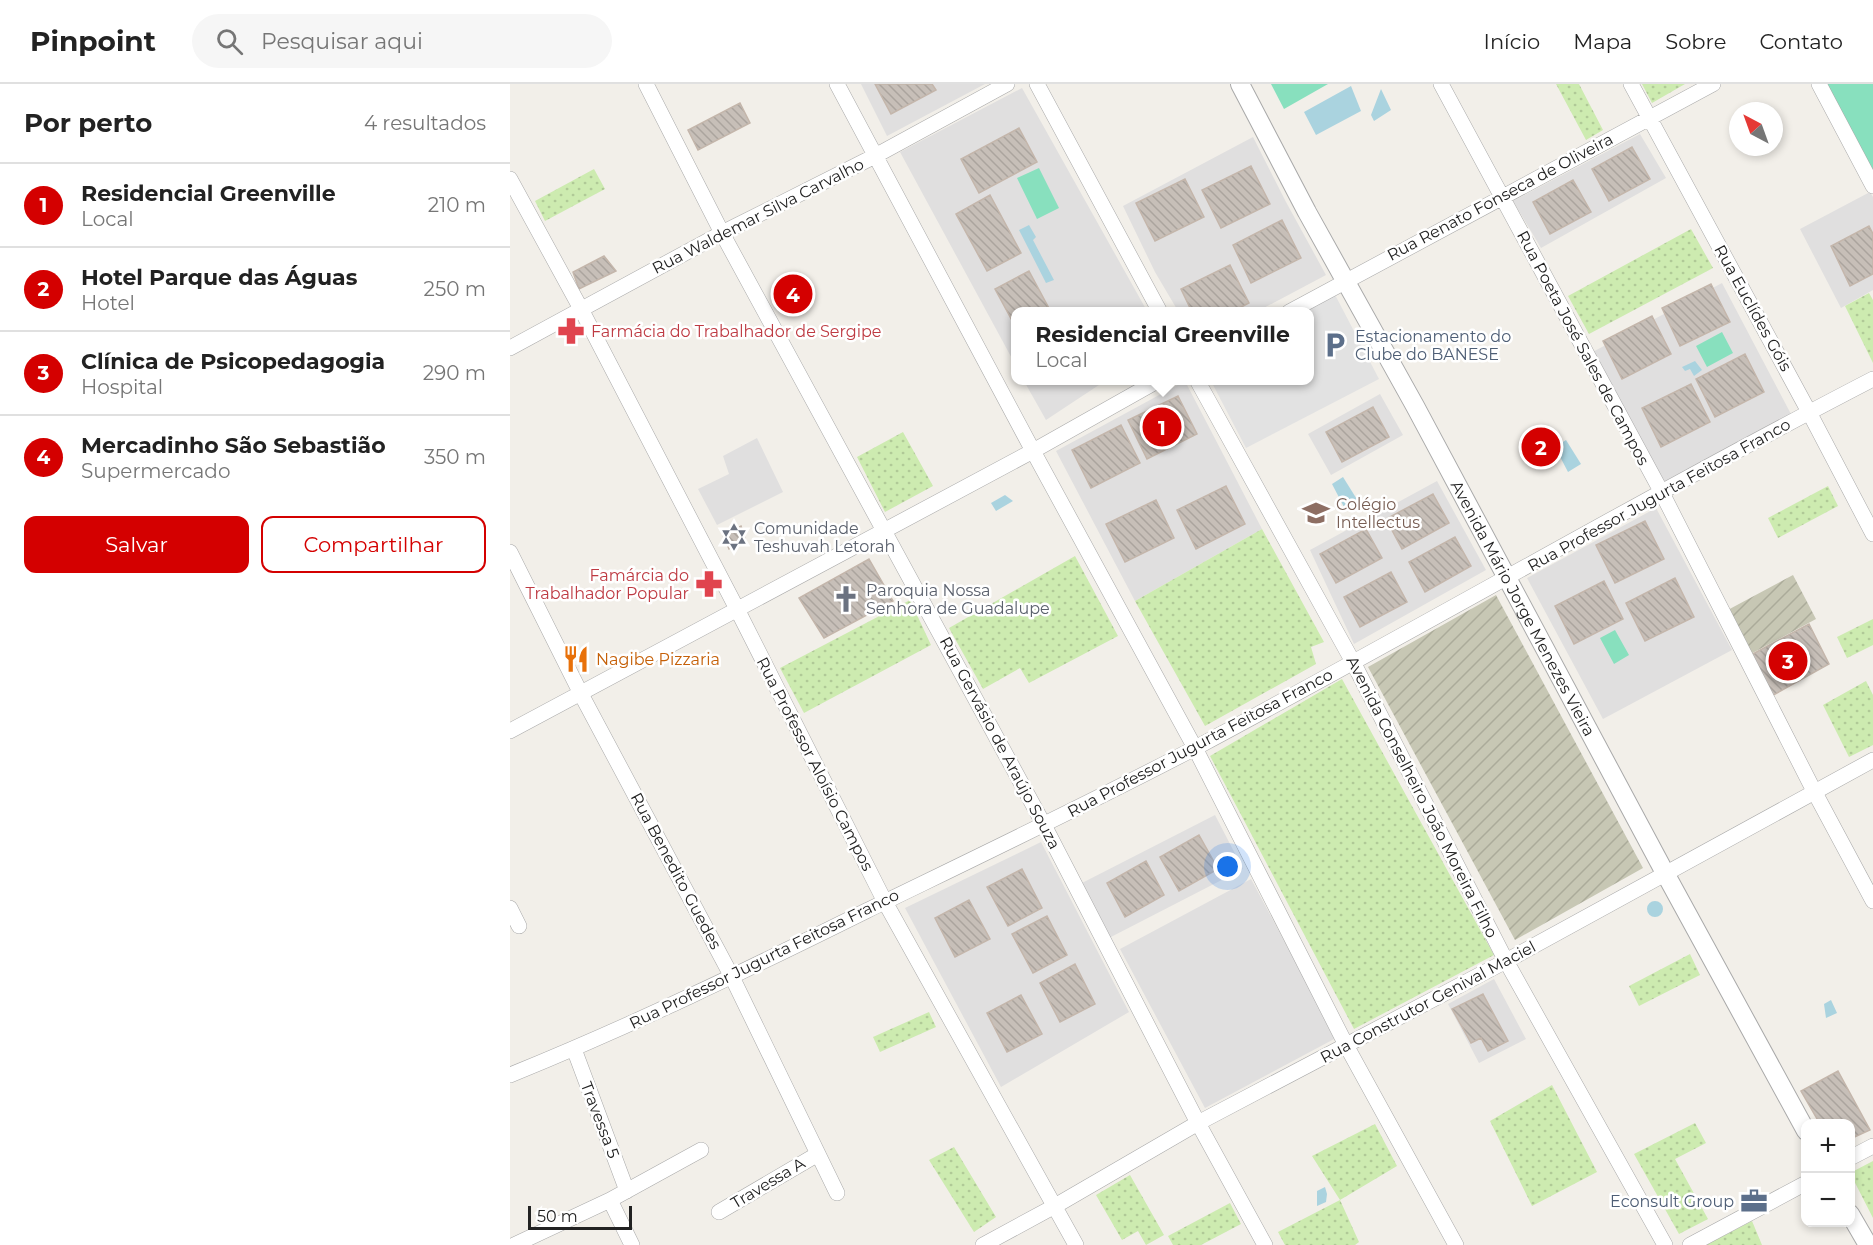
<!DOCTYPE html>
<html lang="pt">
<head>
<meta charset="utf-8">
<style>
	body { margin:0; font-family:Montserrat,sans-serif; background:#f6f6f6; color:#222 }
	.controls { position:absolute; right:18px; bottom:18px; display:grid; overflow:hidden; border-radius:12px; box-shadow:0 3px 9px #0003 }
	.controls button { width:54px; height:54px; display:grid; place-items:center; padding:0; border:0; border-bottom:2px solid #e0e0e0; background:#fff; color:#222; font:30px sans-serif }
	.compass { position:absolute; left:1219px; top:18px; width:54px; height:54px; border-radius:50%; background:#fff; box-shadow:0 3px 9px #0003; rotate:319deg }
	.scale { position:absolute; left:18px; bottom:15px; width:104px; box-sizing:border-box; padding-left:6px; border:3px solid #222; border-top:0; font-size:16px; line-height:21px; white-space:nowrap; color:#222; -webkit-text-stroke:4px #fff; paint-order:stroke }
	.you { position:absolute; left:718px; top:783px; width:21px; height:21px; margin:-15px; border:4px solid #fff; border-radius:50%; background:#1a73e8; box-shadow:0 0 0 9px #1a73e833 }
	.badge { display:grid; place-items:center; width:39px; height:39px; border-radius:50%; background:#d40000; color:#fff; font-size:20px; font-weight:700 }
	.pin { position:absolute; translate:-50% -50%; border:3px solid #fff; box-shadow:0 2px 6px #0006 }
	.popup { position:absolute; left:501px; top:223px; width:303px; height:78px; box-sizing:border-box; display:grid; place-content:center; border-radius:12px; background:#fff; filter:drop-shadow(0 2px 4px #0005); font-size:20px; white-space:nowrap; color:#767676 }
	.popup b { font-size:22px; color:#222 }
	.popup::after { content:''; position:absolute; left:50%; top:100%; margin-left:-12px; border:12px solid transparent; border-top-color:#fff }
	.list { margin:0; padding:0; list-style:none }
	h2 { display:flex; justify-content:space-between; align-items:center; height:78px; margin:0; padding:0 24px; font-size:26px }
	h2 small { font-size:20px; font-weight:400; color:#767676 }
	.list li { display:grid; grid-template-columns:39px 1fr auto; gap:18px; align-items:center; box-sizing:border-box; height:84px; padding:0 24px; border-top:2px solid #e0e0e0 }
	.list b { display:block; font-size:22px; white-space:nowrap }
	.list p { margin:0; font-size:20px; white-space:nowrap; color:#767676 }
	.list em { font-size:20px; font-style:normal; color:#767676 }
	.actions { display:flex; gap:12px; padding:18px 24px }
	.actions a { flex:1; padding:14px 0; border:2px solid #d40000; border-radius:12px; text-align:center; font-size:21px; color:#d40000 }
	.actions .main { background:#d40000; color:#fff }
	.icon { flex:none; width:33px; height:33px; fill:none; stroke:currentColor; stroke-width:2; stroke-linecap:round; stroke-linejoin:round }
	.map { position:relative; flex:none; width:1363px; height:1161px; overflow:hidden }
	header { display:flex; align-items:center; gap:36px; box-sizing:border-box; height:84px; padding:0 30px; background:#fff; border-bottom:2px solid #e0e0e0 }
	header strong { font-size:28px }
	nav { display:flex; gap:33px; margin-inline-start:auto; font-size:21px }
	.search { width:420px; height:54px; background:#f6f6f6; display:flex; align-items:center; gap:15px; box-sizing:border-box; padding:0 21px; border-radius:33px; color:#767676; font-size:22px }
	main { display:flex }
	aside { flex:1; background:#fff }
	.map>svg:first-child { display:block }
</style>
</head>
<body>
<header>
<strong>Pinpoint</strong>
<div class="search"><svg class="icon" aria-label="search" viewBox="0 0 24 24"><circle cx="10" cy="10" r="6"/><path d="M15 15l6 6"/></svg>Pesquisar aqui</div>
<nav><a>Início</a><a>Mapa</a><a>Sobre</a><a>Contato</a></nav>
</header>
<main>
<aside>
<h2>Por perto<small>4 resultados</small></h2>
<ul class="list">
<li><span class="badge">1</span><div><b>Residencial Greenville</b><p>Local</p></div><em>210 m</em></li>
<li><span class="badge">2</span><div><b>Hotel Parque das Águas</b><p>Hotel</p></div><em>250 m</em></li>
<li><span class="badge">3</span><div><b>Clínica de Psicopedagogia</b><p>Hospital</p></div><em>290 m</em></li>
<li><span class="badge">4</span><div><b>Mercadinho São Sebastião</b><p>Supermercado</p></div><em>350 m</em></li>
</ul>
<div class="actions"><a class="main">Salvar</a><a>Compartilhar</a></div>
</aside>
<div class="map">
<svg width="1363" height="1161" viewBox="0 0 1363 1161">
	<defs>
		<pattern id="construction-furrows" width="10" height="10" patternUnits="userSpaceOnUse" patternTransform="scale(1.5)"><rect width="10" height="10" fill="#c7c7b4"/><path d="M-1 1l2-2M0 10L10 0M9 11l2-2" fill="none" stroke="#abab9a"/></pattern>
		<pattern id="grass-dots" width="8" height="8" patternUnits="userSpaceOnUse" patternTransform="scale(1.5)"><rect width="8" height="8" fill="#cdebb0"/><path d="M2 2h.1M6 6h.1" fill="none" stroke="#b0c997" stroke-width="1.8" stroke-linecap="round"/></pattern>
		<pattern id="building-back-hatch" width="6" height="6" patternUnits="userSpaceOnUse" patternTransform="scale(1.5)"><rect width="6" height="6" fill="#c7bfb8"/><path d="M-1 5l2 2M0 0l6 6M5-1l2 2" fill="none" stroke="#aba49e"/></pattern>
	</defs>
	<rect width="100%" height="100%" fill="#f2efe9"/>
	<path fill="#e0dfdf" d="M351 0H475L377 52Z
		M512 4 637 227 505 228V280L390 68Z
		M1130 50 1156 94 1031 164 1003 117Z
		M743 53 776 118 816 191 748 227H668L645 188 613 122Z
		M1360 108 1363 113V206L1331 224 1290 145Z
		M1212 199 1282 332 1148 404 1077 271Z
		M514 297H595L536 336Z
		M675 297 752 445 625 517 546 367Z
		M870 310 893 351 821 391 798 350Z
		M247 354 273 408 207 441 188 405 219 390 213 372Z
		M927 397 976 486 844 560 800 466Z
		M1146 424 1222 566 1093 635 1017 494Z
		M705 731 733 785 599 854 572 799Z
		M531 758 619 928 491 1003 395 824Z
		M741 795 826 954 695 1024 610 865Z
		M984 895 1016 955 969 979 938 920Z"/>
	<path fill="url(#construction-furrows)" d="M1283 491 1306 535 1237 572 1214 528Z
		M986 511 1133 784 1005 856 858 583Z"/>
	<path fill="url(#grass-dots)" d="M1046 0H1069L1093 46 1076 56Z
		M1132 0H1175L1142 19Z
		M84 85 95 105 35 137 25 117Z
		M1181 145 1203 184 1079 250 1058 212Z
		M1359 209 1363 216V279L1335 222Z
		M393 348 423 402 375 428 347 373Z
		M1318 402 1328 422 1268 454 1258 434Z
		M752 445 814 558 801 563 806 580 695 642 625 517Z
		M565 472 608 552 519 599 510 584 473 605 439 544Z
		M400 516 421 561 294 629 270 584Z
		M1363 535V561L1337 574 1327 553Z
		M832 595 984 871 844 945 700 672Z
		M1356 597 1363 611V661L1339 673 1313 621Z
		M1180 870 1190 891 1129 922 1119 902Z
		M419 928 426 943 370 968 363 953Z
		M1042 1001 1087 1088 1022 1122 980 1037Z
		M1185 1039 1196 1059 1165 1075 1198 1135 1169 1150 1124 1070Z
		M865 1040 887 1082 830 1116 849 1158 845 1161H775L768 1148 830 1116 802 1072Z
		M444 1063 486 1133 464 1148 419 1076Z
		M1363 1077V1134L1340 1089Z
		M620 1091 654 1151 636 1161 628 1147 612 1156 586 1111Z
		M720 1119 731 1140 691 1161H663L658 1152Z
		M1242 1137 1252 1161H1196Z"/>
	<path fill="#88e0be" d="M761 0H818L774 25Z
		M1312 0H1363V93Z
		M529 84 549 124 527 135 507 94Z
		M1212 248 1223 269 1197 283 1186 262Z
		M1105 546 1119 571 1104 580 1090 554Z"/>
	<path fill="#e2e2e2" d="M822 205 869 295 736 364 701 297 799 296V228L779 227Z"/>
	<path fill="#aad3df" d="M841 2 851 27 806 51 794 28Z
		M871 5 881 26 864 37 861 31Z
		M519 141 526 153 523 156 544 196 536 199 509 146Z
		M1185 277 1192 286 1184 292 1180 285 1175 287 1172 283Z
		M1056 356 1071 380 1058 388 1045 363Z
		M833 393 848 417 835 425 822 400Z
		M495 411 503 417 486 427 481 419Z
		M1137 825a8 8 0 1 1 16 0a8 8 0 1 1-16 0Z
		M1321 916 1327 929 1316 934 1314 920Z
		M815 1103 817 1110 816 1118 807 1122V1107Z"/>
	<path fill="url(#building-back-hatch)" stroke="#c4b6ab" stroke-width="1.5" d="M365 0H422L426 6 381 30Z
		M230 19 240 39 188 66 178 46Z
		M509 44 527 78 469 109 451 75Z
		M1122 63 1140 95 1099 117 1082 85Z
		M741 82 760 120 711 144 692 106Z
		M675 95 694 133 645 157 626 119Z
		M1063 96 1081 128 1040 150 1023 118Z
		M480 111 511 169 477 187 446 130Z
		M772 136 791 174 741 199 723 161Z
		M1359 142 1363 150V190L1340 202 1321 162Z
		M94 172 106 187 69 205 63 188Z
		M720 181 739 219 722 228H682L671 205Z
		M519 187 541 228H505V242L485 205Z
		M1201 200 1220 238 1170 262 1152 224Z
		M1142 232 1161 270 1112 295 1093 257Z
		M1235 270 1254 308 1205 333 1186 295Z
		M1181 300 1200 338 1151 363 1132 324Z
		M668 312 687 350 637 375 618 336Z
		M863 323 879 353 832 378 816 348Z
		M611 341 630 379 581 404 562 366Z
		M716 402 735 440 686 465 667 426Z
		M923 410 939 439 892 465 876 435Z
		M646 416 664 454 615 478 596 440Z
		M1135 437 1154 475 1105 499 1086 461Z
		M231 442 235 455 219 465 213 451Z
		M856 445 872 474 826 499 810 470Z
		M945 453 961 482 915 508 899 478Z
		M359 475 383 517 314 554 289 514Z
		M881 488 897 518 850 543 834 513Z
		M1165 494 1184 533 1135 557 1116 519Z
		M1094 497 1113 535 1064 560 1045 522Z
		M1299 540 1319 580 1258 614 1237 573Z
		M689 751 708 785 669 807 650 773Z
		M636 777 654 811 615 833 597 799Z
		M512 785 532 824 498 842 477 803Z
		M459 816 480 855 445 873 425 834Z
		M537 832 557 871 523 889 502 850Z
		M565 880 585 920 550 938 530 899Z
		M973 910 998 957 978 967 971 954 961 959 942 925Z
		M511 911 532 950 497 968 477 929Z
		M1328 987 1360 1046 1340 1055V1040H1310L1291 1007Z"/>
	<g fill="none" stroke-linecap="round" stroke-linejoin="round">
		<defs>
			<path id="minor" d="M136 0 212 149 534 741 688 1039 755 1161
				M327 0 523 367 685 664 836 961 946 1161
				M527 0 650 228
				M931 0 1152 409 1304 707 1363 817
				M1121 0 1299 328 1363 450
				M1309 0 1363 102
				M0 95 71 225 227 525 375 818 566 1161
				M779 228 1203 0
				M0 264 212 149 365 72 497 0
				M687 296 843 578 996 877 1155 1161
				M0 468 71 610 222 893 327 1109
				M0 647 523 367 649 296
				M0 824 9 842
				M64 965 117 1107
				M0 991C121 942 239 885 356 827 467 773 578 720 687 663 914 542 1135 413 1363 295
				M1340 1074 1363 1062
				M100 1116 122 1161
				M209 1128 308 1070
				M4 1161 100 1116 191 1066
				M473 1161 545 1122 688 1039 996 877 1363 676
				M1180 1161 1296 1099"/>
			<g id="tertiary">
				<path id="s1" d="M730 0 797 128 905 322 1155 789 1296 1047"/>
				<path d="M1340 1130 1358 1161"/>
			</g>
		</defs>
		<use href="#minor" stroke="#a9a9a9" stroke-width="16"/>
		<use href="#tertiary" stroke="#a9a9a9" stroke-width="20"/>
		<use href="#minor" stroke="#fff" stroke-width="15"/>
		<use href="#tertiary" stroke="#fff" stroke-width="18"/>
	</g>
	<defs>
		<symbol id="pharmacy-bare" viewBox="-9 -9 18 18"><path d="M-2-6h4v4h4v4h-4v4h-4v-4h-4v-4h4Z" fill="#e0444e" stroke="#fff" stroke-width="2.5" paint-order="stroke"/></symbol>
		<symbol id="parking-bare" viewBox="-9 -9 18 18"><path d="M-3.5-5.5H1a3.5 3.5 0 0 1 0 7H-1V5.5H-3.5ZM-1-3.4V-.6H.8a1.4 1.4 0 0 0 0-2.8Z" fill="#5c6f8a" stroke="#fff" stroke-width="2.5" paint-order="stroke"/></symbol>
		<symbol id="school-bare" viewBox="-9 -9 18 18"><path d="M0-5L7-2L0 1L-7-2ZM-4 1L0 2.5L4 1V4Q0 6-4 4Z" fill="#8d6e63" stroke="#fff" stroke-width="2.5" paint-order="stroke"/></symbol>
		<symbol id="synagogue-bare" viewBox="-9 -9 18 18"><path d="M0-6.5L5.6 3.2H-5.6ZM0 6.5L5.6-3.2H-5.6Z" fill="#6b7280" stroke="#fff" stroke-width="2.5" paint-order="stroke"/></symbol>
		<symbol id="church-bare" viewBox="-9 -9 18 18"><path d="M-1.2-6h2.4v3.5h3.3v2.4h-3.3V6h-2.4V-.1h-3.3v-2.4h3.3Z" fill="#6b7280" stroke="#fff" stroke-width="2.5" paint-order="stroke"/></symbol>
		<symbol id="restaurant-bare" viewBox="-9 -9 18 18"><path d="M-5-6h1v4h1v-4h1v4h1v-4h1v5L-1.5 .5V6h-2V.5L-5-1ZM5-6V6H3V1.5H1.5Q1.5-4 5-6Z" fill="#e8710a" stroke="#fff" stroke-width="2.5" paint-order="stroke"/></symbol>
		<symbol id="office-bare" viewBox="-9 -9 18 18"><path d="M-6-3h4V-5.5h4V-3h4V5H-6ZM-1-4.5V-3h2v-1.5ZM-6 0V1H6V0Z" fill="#5c6f8a" stroke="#fff" stroke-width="2.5" paint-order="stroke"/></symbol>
	</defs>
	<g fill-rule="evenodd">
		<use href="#pharmacy-bare" x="42" y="228" width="38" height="38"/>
		<use href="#parking-bare" x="806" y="242" width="38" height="38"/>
		<use href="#school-bare" x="787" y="410" width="38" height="38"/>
		<use href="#synagogue-bare" x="205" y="434" width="38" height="38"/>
		<use href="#pharmacy-bare" x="180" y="481" width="38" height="38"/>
		<use href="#church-bare" x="317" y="496" width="38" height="38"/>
		<use href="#restaurant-bare" x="47" y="556" width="38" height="38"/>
		<use href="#office-bare" x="1225" y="1098" width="38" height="38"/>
	</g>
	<g text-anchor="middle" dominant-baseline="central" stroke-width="5" stroke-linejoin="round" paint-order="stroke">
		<g font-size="16" fill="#222" stroke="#fff">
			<text transform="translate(990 113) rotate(-28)">Rua Renato Fonseca de Oliveira</text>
			<text transform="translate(248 132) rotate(-27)">Rua Waldemar Silva Carvalho</text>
			<text transform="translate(1243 224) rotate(61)">Rua Euclídes Góis</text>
			<text transform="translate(1073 264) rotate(62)">Rua Poeta José Sales de Campos</text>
			<text transform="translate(1149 411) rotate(-29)">Rua Professor Jugurta Feitosa Franco</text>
			<text stroke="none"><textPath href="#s1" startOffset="596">Avenida Mário Jorge Menezes Vieira</textPath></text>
			<text transform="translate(490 659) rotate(62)">Rua Gervásio de Araújo Souza</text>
			<text transform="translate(690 659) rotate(-28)">Rua Professor Jugurta Feitosa Franco</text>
			<text transform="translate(305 680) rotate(63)">Rua Professor Aloísio Campos</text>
			<text transform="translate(912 713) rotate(63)">Avenida Conselheiro João Moreira Filho</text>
			<text transform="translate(166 787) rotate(62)">Rua Benedito Guedes</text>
			<text transform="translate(254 875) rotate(-26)">Rua Professor Jugurta Feitosa Franco</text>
			<text transform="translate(918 918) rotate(-28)">Rua Construtor Genival Maciel</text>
			<text transform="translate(90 1036) rotate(69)">Travessa 5</text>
			<text transform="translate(258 1099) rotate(-31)">Travessa A</text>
		</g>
		<g font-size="16" fill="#be3a42" stroke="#fff" text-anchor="start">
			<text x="81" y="247">Farmácia do Trabalhador de Sergipe</text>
			<text x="179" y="491" text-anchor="end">Famárcia do<tspan x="179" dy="18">Trabalhador Popular</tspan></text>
		</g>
		<g font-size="16" fill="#4e5e75" stroke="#fff" text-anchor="start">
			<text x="845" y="252">Estacionamento do<tspan x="845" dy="18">Clube do BANESE</tspan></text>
			<text x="1224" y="1117" text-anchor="end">Econsult Group</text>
		</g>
		<g font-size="16" fill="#785e54" stroke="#fff" text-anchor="start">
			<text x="826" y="420">Colégio<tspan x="826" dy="18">Intellectus</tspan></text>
		</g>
		<g font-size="16" fill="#5b616d" stroke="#fff" text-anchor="start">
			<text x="244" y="444">Comunidade<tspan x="244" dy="18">Teshuvah Letorah</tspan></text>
			<text x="356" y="506">Paroquia Nossa<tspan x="356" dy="18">Senhora de Guadalupe</tspan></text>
		</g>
		<g font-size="16" fill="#c56008" stroke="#fff" text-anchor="start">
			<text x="86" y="575">Nagibe Pizzaria</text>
		</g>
	</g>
</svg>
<div class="controls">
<button>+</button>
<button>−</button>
</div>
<svg class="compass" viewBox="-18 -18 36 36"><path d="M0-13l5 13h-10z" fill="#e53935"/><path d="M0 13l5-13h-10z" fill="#767676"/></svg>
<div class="scale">50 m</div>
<div class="you"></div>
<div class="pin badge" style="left:652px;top:343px">1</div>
<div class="popup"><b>Residencial Greenville</b>Local</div>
<div class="pin badge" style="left:1031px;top:363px">2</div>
<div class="pin badge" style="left:1278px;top:577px">3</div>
<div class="pin badge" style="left:283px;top:210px">4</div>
</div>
</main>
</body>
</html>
